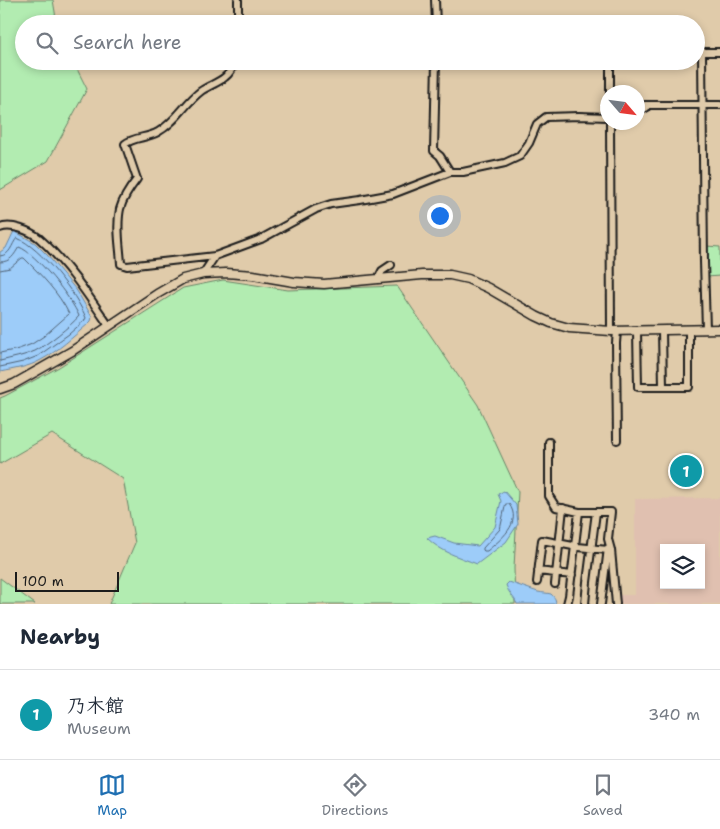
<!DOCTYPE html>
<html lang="en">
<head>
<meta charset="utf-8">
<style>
	body { margin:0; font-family:"Shantell Sans","Klee One",sans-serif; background:#f6f6f7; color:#1f2937 }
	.controls { position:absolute; right:15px; bottom:15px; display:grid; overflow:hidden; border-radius:0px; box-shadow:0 2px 8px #0003 }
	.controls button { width:45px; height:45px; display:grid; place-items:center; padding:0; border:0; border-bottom:1px solid #e0e1e3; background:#fff; color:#1f2937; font:25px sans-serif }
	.compass { position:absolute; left:600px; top:85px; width:45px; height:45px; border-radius:50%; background:#fff; box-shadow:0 2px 8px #0003; rotate:118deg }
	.scale { position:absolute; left:15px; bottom:12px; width:104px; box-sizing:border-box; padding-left:5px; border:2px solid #1c1c1c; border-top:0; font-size:14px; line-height:18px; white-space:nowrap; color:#1c1c1c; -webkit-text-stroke:4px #e0cbaa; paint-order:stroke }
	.you { position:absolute; left:439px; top:215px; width:18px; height:18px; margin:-12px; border:4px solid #fff; border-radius:50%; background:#1a73e8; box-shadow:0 0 0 8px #1a73e833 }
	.badge { display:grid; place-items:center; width:32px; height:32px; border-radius:50%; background:#1f6fb2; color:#fff; font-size:16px; font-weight:700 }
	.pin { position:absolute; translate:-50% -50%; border:2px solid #fff; box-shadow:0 1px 5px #0006 }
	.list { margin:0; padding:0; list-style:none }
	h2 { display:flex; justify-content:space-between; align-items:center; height:65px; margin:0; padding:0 20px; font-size:21px }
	h2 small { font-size:16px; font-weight:400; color:#747a83 }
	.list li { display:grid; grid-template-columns:32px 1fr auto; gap:15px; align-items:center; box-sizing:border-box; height:90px; padding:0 20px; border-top:1px solid #e0e1e3 }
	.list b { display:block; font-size:19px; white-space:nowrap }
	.list p { margin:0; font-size:16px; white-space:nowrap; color:#747a83 }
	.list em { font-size:16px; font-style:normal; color:#747a83 }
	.icon { flex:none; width:28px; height:28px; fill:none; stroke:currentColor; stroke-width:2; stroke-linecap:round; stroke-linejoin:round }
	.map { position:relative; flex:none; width:720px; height:604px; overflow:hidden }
	.search { position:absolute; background:#fff; box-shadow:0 2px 8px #0003; left:15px; right:15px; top:15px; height:55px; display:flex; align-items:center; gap:12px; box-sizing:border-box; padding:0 18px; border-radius:28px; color:#747a83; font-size:19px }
	.sheet { height:155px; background:#fff }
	nav { display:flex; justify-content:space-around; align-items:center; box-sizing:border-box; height:70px; border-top:1px solid #e0e1e3; background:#fff; font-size:14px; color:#747a83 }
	nav a { display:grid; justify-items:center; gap:2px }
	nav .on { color:#1f6fb2 }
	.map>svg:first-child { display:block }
</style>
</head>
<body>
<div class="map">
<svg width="720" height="604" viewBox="0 0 720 604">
	<rect width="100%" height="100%" fill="#e0cbaa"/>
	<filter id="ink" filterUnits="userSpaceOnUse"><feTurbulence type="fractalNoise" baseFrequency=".02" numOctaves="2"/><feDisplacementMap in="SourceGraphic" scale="10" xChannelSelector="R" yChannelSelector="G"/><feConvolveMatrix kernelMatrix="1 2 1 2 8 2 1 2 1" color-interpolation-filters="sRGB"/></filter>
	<g filter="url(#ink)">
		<path fill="#e0c0b0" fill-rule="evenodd" d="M720 498V604H619V595H635V499ZM664 548H701V585H664Z"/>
		<path fill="#b2ecb1" stroke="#678466" d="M0 0H53L57 24H24V61H73L87 89 48 161 0 190Z
			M706 246 720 247V276L706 277Z
			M223 280 288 290 397 286 478 405 518 492 514 568 515 604H109L135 543 123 479 52 434 0 464V398L5 396 59 367 183 288Z
			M0 578 35 604H0Z"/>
		<path fill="#9dccf9" stroke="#6986a1" d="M14 231 35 243 48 256 77 291 92 317 91 321 88 324C73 337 58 351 41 360 29 367 14 369 0 372V252L6 248Z
			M504 491 516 505 518 524 506 542 477 564C459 557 441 552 427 538L435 536 454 543 478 546 495 527 501 501 498 494Z
			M509 582C519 585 528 589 538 592 543 593 547 593 551 594 554 597 557 600 555 604H517C515 598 508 593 506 585Z"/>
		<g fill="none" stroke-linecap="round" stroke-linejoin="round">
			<path stroke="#506274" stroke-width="1" d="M0 256C11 255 11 245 17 238 40 247 77 294 86 318L84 321 69 334 38 356 23 362 0 367
				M0 262C11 262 14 255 19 247 36 253 72 299 79 316 72 325 45 346 35 351 24 356 12 358 0 361
				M0 270 10 268 22 258H24C41 275 59 293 69 314L44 336 32 344 19 349 0 353
				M506 504H509C523 523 500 540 487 551H484L483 550V548L500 529Z"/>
			<defs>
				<path id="minor" d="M435 0 436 24
					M238 24V0
					M696 52H720
					M702 53 704 262 706 329
					M236 61C233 68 230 73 225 77 218 83 208 86 201 91 185 103 176 122 158 132 148 138 133 137 125 144L137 179C130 188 123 198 120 209 116 227 120 246 121 264L127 266 215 256 261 239 316 209 331 204 360 200 393 194 450 172H463L505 163 520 156 529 143 537 124 546 117 579 116 608 117
					M436 61 434 151 440 156 450 172
					M610 61V92
					M646 108 645 105H720
					M610 122 611 331
					M0 228C11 223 30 231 39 238 67 263 88 295 109 326
					M203 274 215 256
					M378 279 382 271 391 265
					M662 330 663 387
					M637 331 638 387H689V330
					M617 440 616 343 617 331
					M549 442V496L556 507 579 512H611L608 539 611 550 616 604
					M538 571 572 575
					M537 582 542 540 578 547 608 550
					M555 584 563 508
					M567 604 569 596 579 512
					M585 604 587 582 596 512
					M601 604 608 548"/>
				<path id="tertiary" d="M0 389 14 384 72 351 157 294 183 279 203 274 226 273 253 275 294 282 324 284 422 275H450L468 279 488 288 536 316 551 323 569 328 611 331 720 329"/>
			</defs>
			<use href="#minor" stroke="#1c1c1c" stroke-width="10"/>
			<use href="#tertiary" stroke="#1c1c1c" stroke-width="11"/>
			<use href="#minor" stroke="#e0cbaa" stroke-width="6"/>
			<use href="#tertiary" stroke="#e0cbaa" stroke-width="8"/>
		</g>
	</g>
</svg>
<div class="controls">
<button><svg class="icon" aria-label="layers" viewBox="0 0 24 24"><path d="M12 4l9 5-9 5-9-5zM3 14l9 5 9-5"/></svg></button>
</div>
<svg class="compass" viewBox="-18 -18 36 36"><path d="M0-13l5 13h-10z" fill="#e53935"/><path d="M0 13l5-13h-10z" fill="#747a83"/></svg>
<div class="scale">100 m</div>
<div class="you"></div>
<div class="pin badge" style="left:686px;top:471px;background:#0f9aa8">1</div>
<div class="search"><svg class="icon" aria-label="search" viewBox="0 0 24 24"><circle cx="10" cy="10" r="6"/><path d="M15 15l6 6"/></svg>Search here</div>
</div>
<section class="sheet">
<h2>Nearby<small></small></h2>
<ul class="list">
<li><span class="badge" style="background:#0f9aa8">1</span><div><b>乃木館</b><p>Museum</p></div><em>340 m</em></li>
</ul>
</section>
<nav>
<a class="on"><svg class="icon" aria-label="map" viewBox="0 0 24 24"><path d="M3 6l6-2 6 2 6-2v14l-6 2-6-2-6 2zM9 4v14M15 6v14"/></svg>Map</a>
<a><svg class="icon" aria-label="directions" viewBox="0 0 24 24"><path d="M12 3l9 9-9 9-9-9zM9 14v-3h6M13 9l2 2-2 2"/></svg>Directions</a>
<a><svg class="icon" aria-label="saved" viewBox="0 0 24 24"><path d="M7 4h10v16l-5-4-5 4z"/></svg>Saved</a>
</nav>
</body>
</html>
